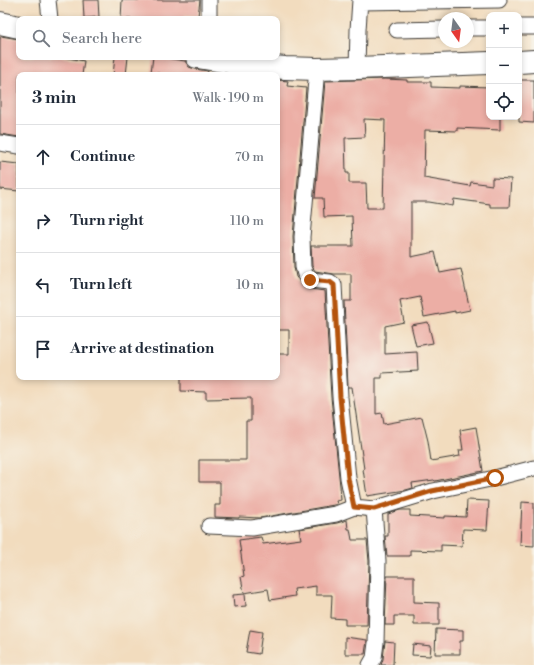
<!DOCTYPE html>
<html lang="en">
<head>
<meta charset="utf-8">
<style>
	body { margin:0; font-family:"Libre Bodoni",serif; background:#f6f6f7; color:#1f2937 }
	.controls { position:absolute; right:12px; top:12px; display:grid; overflow:hidden; border-radius:8px; box-shadow:0 2px 6px #0003 }
	.controls button { width:36px; height:36px; display:grid; place-items:center; padding:0; border:0; border-bottom:1px solid #e0e1e3; background:#fff; color:#1f2937; font:20px sans-serif }
	.compass { position:absolute; left:438px; top:12px; width:36px; height:36px; border-radius:50%; background:#fff; box-shadow:0 2px 6px #0003; rotate:166deg }
	.stop { position:absolute; width:12px; height:12px; margin:-9px; border:3px solid #b45309; border-radius:50%; background:#fff }
	.stop.end { background:#b45309; border-color:#fff; box-shadow:0 1px 4px #0008 }
	.list { margin:0; padding:0; list-style:none }
	h2 { display:flex; justify-content:space-between; align-items:center; height:52px; margin:0; padding:0 16px; font-size:17px }
	h2 small { font-size:13px; font-weight:400; color:#747a83 }
	.list li { display:grid; grid-template-columns:26px 1fr auto; gap:12px; align-items:center; box-sizing:border-box; height:64px; padding:0 16px; border-top:1px solid #e0e1e3 }
	.list b { display:block; font-size:15px; white-space:nowrap }
	.list em { font-size:13px; font-style:normal; color:#747a83 }
	.icon { flex:none; width:22px; height:22px; fill:none; stroke:currentColor; stroke-width:2; stroke-linecap:round; stroke-linejoin:round }
	.map { position:relative; flex:none; width:534px; height:665px; overflow:hidden }
	.search { position:absolute; background:#fff; box-shadow:0 2px 6px #0003; left:16px; top:16px; width:264px; height:44px; display:flex; align-items:center; gap:10px; box-sizing:border-box; padding:0 14px; border-radius:8px; color:#747a83; font-size:15px }
	.panel { position:absolute; background:#fff; box-shadow:0 2px 6px #0003; left:16px; top:72px; width:264px; height:308px; border-radius:8px }
	.map>svg:first-child { display:block }
</style>
</head>
<body>
<div class="map">
<svg width="534" height="665" viewBox="0 0 534 665">
	<rect width="100%" height="100%" fill="#f7f3e8"/>
	<filter id="ink" filterUnits="userSpaceOnUse"><feTurbulence type="fractalNoise" baseFrequency=".025" numOctaves="2"/><feDisplacementMap in="SourceGraphic" scale="8" xChannelSelector="R" yChannelSelector="G"/><feConvolveMatrix kernelMatrix="1 2 1 2 8 2 1 2 1" color-interpolation-filters="sRGB"/></filter>
	<filter id="wash" filterUnits="userSpaceOnUse"><feTurbulence type="fractalNoise" baseFrequency=".012" numOctaves="4" result="noise"/><feDisplacementMap in="SourceGraphic" scale="16" xChannelSelector="R" yChannelSelector="G"/><feGaussianBlur stdDeviation="0.9" result="paint"/><feColorMatrix in="noise" values="0 0 0 0 0 0 0 0 0 0 0 0 0 0 0 0 0 1.4 0 .05"/><feComposite in="paint" operator="in"/></filter>
	<g filter="url(#wash)">
		<rect width="100%" height="100%" fill="#f2dcbe"/>
		<g id="blocks">
			<path fill="#ecaea5" fill-rule="evenodd" d="M83 0H98L99 17 84 18Z
				M122 0H200L198 16 185 15V19H121Z
				M1 36 19 39V57H63L84 61 82 75H19V137L0 134V40Z
				M115 57H128L126 75H113Z
				M153 57H159L185 61 189 67 195 69 208 71 207 75H170L151 72Z
				M385 79 407 80V82H431V87L460 88V86L489 87V117H500V130L457 128V131L425 130 424 178 470 186 471 182 492 185V178L511 179 509 207H490V204L454 199 453 206 429 202H411V257L435 252 440 273 461 269 470 310 455 313V311L424 317 420 297 400 301 404 322 385 326V354L417 352 418 371 382 373V378H376V414L382 413 384 424 422 417 428 441 431 461 460 456 459 450H463L460 430 476 427 483 471 435 481 434 480 412 483 413 488 406 490 367 496 363 469H364L352 387H348L344 301H351V274H334L315 271 312 266 311 246H353L352 216 324 217 323 198H315L325 81ZM364 119 385 120 383 208H367L366 183H349V173H346L345 138 365 137Z
				M277 80 288 81 287 86 306 88 293 236 294 267 296 277 304 286 309 289 325 291 331 397 340 486 341 500 336 501 337 504 334 505 260 518 239 517V518L215 517V505H220V482H199V460H246V421H251V398L206 399V392L181 391V377H277V354H289V330H277Z
				M519 80H534V123L519 122Z
				M0 162 19 164V191L0 189Z
				M428 322 433 343 416 346 411 325Z
				M467 500 489 501 487 530 463 529 462 546 441 545V551L410 550V556H387L385 536H388V514L400 510H410V516L445 518V516L466 517Z
				M522 502 534 503V546L520 545Z
				M347 520 348 529H350L352 540H367L369 561 367 625H345V619L331 618 332 595H316V586L294 589 295 596 270 600 268 589 244 593 241 577 244 576 239 540 261 537 263 544 301 539 299 529 337 523Z
				M387 576H414V602L439 603V625H414V616H394V625H385Z
				M245 594 246 606 234 607 233 595Z
				M436 629 463 630V641H460V654H435Z
				M250 630 262 632 259 654 246 652Z
				M345 637 367 640 365 654H345Z
				M385 641 394 642 393 665H381L383 659Z
				M413 644 431 646 430 656 412 655Z"/>
		</g>
	</g>
	<g filter="url(#ink)">
		<use href="#blocks" fill-opacity="0" stroke="#3c3934" stroke-width="1"/>
		<g fill="none" stroke-linecap="round" stroke-linejoin="round">
			<defs>
				<path id="minor" d="M48 0 50 19
					M360 2 499 0
					M209 19V0
					M519 27H534
					M468 28H489
					M397 30 444 29
					M357 68 358 30 360 0
					M317 69 302 237 303 267 305 274 310 280 330 282 334 285 340 397 348 478 354 507 374 509 433 491 495 478 534 468
					M0 143 19 146
					M209 526 252 528 336 514 354 507
					M370 665 374 658 376 643 378 561 374 509"/>
				<path id="primary" d="M0 23 19 27
					M197 57 241 64 285 68 317 69 357 68 489 63
					M519 62 534 61"/>
			</defs>
			<use href="#minor" stroke="#3c3934" stroke-width="17"/>
			<use href="#primary" stroke="#3c3934" stroke-width="24"/>
			<use href="#minor" stroke="#fff" stroke-width="15"/>
			<use href="#primary" stroke="#fff" stroke-width="22"/>
		</g>
	</g>
	<g fill="none" stroke-linecap="round" stroke-linejoin="round" filter="url(#ink)">
		<path stroke="#b45309" stroke-width="5" d="M310 280 330 282 334 285 340 397 348 478 354 507 374 509 432 491 495 478"/>
	</g>
</svg>
<div class="controls">
<button>+</button>
<button>−</button>
<button><svg class="icon" aria-label="locate" viewBox="0 0 24 24"><circle cx="12" cy="12" r="6"/><path d="M12 2v4M12 18v4M2 12h4M18 12h4"/></svg></button>
</div>
<svg class="compass" viewBox="-18 -18 36 36"><path d="M0-13l5 13h-10z" fill="#e53935"/><path d="M0 13l5-13h-10z" fill="#747a83"/></svg>
<div class="stop" style="left:495px;top:478px"></div>
<div class="stop end" style="left:310px;top:280px"></div>
<div class="search"><svg class="icon" aria-label="search" viewBox="0 0 24 24"><circle cx="10" cy="10" r="6"/><path d="M15 15l6 6"/></svg>Search here</div>
<section class="panel">
<h2>3 min<small>Walk · 190 m</small></h2>
<ul class="list">
<li><svg class="icon" aria-label="ahead" viewBox="0 0 24 24"><path d="M12 20V5M6 11l6-6 6 6"/></svg><div><b>Continue</b></div><em>70 m</em></li>
<li><svg class="icon" aria-label="right" viewBox="0 0 24 24"><path d="M7 20v-9h11M14 6l5 5-5 5"/></svg><div><b>Turn right</b></div><em>110 m</em></li>
<li><svg class="icon" aria-label="left" viewBox="0 0 24 24"><path d="M17 20v-9H6M10 6l-5 5 5 5"/></svg><div><b>Turn left</b></div><em>10 m</em></li>
<li><svg class="icon" aria-label="arrive" viewBox="0 0 24 24"><path d="M6 21V4h12l-3 4 3 4H6"/></svg><div><b>Arrive at destination</b></div></li>
</ul>
</section>
</div>
</body>
</html>
